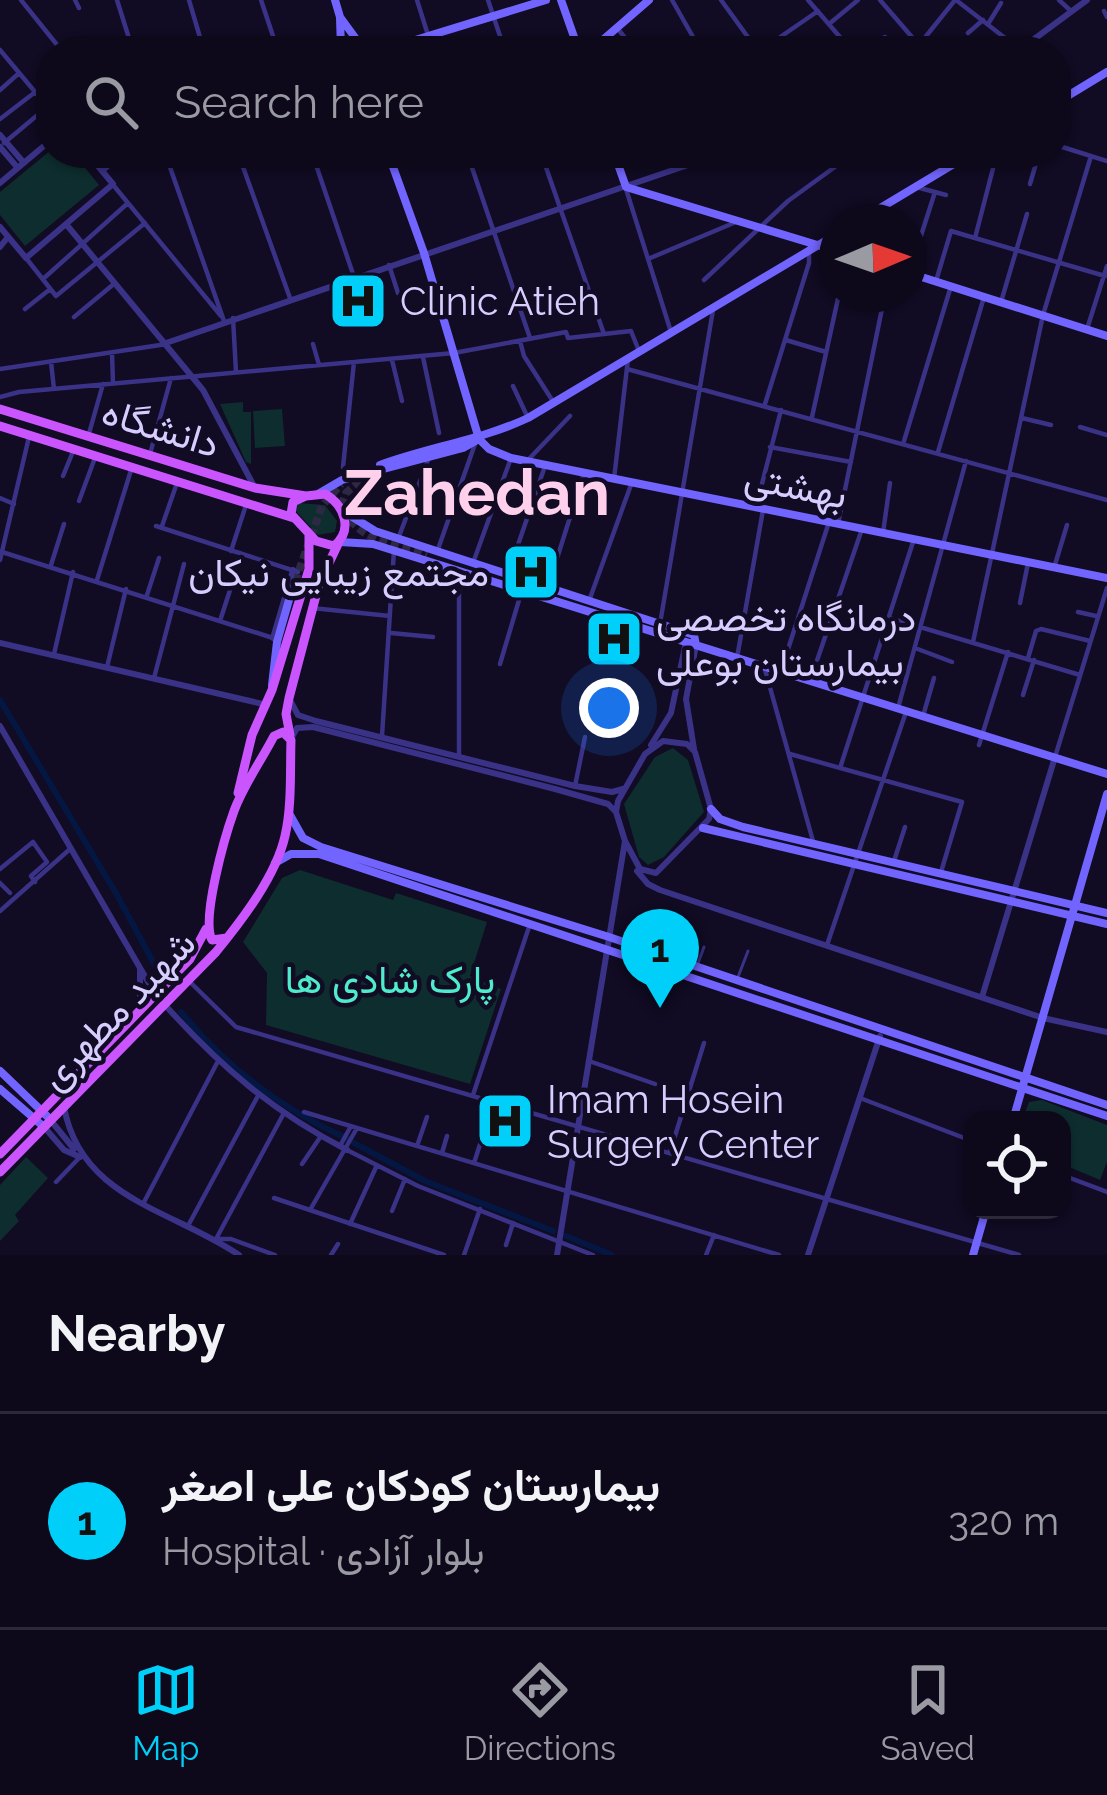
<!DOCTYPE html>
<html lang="en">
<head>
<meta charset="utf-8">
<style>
	body { margin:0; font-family:Raleway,Vazirmatn,sans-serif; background:#1b1627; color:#f1f3f6 }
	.controls { position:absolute; right:36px; bottom:36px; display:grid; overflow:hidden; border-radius:24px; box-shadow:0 3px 9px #0004 }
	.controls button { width:108px; height:108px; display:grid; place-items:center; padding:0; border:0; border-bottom:3px solid #2d2939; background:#0d081a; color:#f1f3f6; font:60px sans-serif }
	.compass { position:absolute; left:819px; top:204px; width:108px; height:108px; border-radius:50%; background:#0d081a; box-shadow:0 3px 9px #0004; rotate:88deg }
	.you { position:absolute; left:609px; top:708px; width:42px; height:42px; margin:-30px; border:9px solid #fff; border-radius:50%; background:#1a73e8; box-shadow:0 0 0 18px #1a73e833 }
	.badge { display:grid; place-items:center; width:78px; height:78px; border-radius:50%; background:#00d0f9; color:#111; font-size:39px; font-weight:700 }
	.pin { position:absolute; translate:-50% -99px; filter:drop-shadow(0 3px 6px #0008) }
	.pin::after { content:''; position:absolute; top:63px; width:42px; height:36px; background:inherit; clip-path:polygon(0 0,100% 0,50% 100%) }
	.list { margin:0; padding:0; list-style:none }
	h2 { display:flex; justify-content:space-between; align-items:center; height:156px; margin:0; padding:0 48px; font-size:51px }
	h2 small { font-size:39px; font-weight:400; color:#9a9aa2 }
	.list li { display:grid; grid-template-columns:78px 1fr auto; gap:36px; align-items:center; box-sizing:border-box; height:216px; padding:0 48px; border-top:3px solid #2d2939 }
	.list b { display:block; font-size:45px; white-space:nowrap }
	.list p { margin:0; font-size:39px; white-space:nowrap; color:#9a9aa2 }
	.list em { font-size:39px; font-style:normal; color:#9a9aa2 }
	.icon { flex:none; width:66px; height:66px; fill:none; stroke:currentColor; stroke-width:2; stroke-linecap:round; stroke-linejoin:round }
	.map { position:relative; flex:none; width:1107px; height:1255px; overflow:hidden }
	.search { position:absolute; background:#0d081a; box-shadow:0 3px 9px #0004; left:36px; right:36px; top:36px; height:132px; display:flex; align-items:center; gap:30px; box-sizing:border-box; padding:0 42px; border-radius:48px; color:#9a9aa2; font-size:45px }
	.sheet { height:372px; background:#0d081a }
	nav { display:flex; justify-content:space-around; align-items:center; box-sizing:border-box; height:168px; border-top:3px solid #2d2939; background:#0d081a; font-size:33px; color:#9a9aa2 }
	nav a { display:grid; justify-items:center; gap:6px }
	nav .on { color:#00d0f9 }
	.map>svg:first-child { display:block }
</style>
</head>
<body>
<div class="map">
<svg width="1107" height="1255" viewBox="0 0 1107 1255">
	<rect width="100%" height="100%" fill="#110b23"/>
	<path fill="#0e2d2e" d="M51 150 73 153 99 185 25 246 0 215V192Z
		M243 402V412H251V464L246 462 220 404Z
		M282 409 285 446 255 448 253 411Z
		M299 503 325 505 337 521 335 532 318 535 294 509Z
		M673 748 688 760 704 812 664 857 648 865 639 857 624 804 655 757Z
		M300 870 393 900 396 893 487 922 470 976 501 989 470 1084 266 1025 267 973 243 942 282 878Z
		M1042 1100 1107 1125V1162L1100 1180 1062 1164V1120H1022L1029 1102Z
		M26 1157 48 1178 15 1215 19 1221 0 1241V1185Z"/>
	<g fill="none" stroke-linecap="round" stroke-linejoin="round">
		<path stroke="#041743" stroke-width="6" d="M0 700 117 895 158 971
			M181 1012C227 1068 281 1109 348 1139
			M354 1143 425 1181 553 1231
			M566 1236 612 1255"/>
		<path stroke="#2f2844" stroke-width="8" stroke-dasharray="8 4" stroke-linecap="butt" d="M369 473 346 493 342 504C354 540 394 545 427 555
			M291 593 322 506 341 484"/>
		<path stroke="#3a3287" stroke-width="3" d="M697 966 704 947
			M738 977 748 951"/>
		<path stroke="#3a3287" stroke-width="4.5" d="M21 0 62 51
			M75 0 79 8
			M117 0 133 51
			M189 0 204 51
			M261 0 278 51
			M417 0 433 51
			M488 0 505 51
			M672 0 701 51
			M721 0 758 51
			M808 0 852 51
			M880 0 924 51
			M956 0 1018 48
			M1059 0 1071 11
			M1104 11 1107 17
			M829 24 858 0
			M988 24 1001 3
			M617 28 636 51
			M968 33 983 20
			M919 45 955 0
			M0 50 51 111
			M760 51 818 11
			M854 51 885 37
			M0 90 18 74
			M0 119 34 93
			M4 143 46 108
			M1056 145 1107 161
			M165 153 224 321
			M238 153 290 298
			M312 153 354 277
			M467 153 530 338
			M541 153 604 334
			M828 153 835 165
			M943 153 951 166
			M1030 184 1039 153
			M114 186 221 316
			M916 187 946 195
			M626 189 671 332
			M865 217 879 222
			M975 238 997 153
			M26 258 56 296 145 223
			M648 259 736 222
			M389 265 398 293
			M909 273 935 192
			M43 279 128 203
			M704 280 788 201 854 153
			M936 281 951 231 1105 276
			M1001 302 1027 214
			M25 309 49 290
			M74 317 115 283
			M233 318 236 372
			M1087 329 1107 266
			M786 340 826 352
			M520 341 524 356 554 403
			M313 344 319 365
			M112 353 113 383
			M423 357 439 433
			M392 360 402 401
			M51 362 54 389
			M0 369 167 344
			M627 369 1107 500
			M513 386 528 418
			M0 397 19 392 454 353 566 332 568 338 631 331 639 351
			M765 404 809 263V251
			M812 417 839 294
			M1022 418 1051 425
			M1080 427 1107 435
			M88 437 103 384
			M904 441 951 286
			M770 447 851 462
			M938 452 984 297
			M150 454 171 378
			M527 461 570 416
			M343 467 354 362
			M63 476 74 449
			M614 479 628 359
			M0 498 14 504
			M79 501 96 455
			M756 507 781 410
			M838 524 885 294
			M156 526 298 572
			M162 526 178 480
			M883 533 890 483
			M398 539 428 460
			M231 551 246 505
			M2 552 273 638
			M437 552 475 444
			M0 560 29 437
			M473 563 511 458
			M51 565 64 524
			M1054 568 1067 525
			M459 571V757
			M508 574 545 466
			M97 580 132 467
			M548 587 584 473
			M147 595 159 558
			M589 601 632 482
			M1020 603 1028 563
			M312 608 390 616
			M1078 612 1096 616
			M890 618 1080 675
			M220 621 231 587
			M660 624 713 310
			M391 633 433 637
			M973 642 1043 315 1091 156
			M915 648 952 662
			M54 654 73 572
			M737 658 763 510
			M1028 658 1036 631 1041 629 1090 641
			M500 664 522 590
			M764 666 813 841
			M107 667 126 589
			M781 671 829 522
			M154 678 184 564
			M810 681 862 529
			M1023 695 1034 660
			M898 708 966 461
			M923 716 934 678
			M382 736 394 550
			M979 745 1008 652
			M790 754 962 802 941 872
			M1055 757 1107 588
			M841 765 914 539
			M575 786 585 737
			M894 861 905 827
			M0 869 33 842 47 862 31 876 35 882
			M0 883 10 893
			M0 911 70 849
			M827 945 906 712
			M189 981 236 1027 1019 1255
			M589 1061 655 1084
			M473 1095 530 924
			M860 1098 972 1141
			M304 1112 779 1255
			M340 1146 351 1126
			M417 1146 427 1117
			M347 1150 418 1186 593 1255
			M670 1152 704 1043
			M442 1153 447 1136
			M474 1163 494 1101
			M302 1164 321 1136
			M1062 1175 1107 1192
			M56 1182 80 1157
			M274 1198 444 1255
			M143 1204 217 1063
			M310 1210 357 1128
			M392 1211 405 1179
			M189 1224 259 1094
			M350 1224 377 1165
			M506 1245 513 1223
			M275 1255 231 1239H216L284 1113
			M331 1255 338 1244
			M464 1255 480 1209
			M706 1255 714 1235"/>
		<path stroke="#3a3287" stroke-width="6" d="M1018 51 1087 0
			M0 135 24 163
			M0 147 17 167
			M103 170 123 153
			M0 183 51 140
			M66 224 203 390 255 488
			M0 227 26 258 113 184 87 153
			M0 247 8 237
			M166 343 723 153
			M273 638 293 570
			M0 643 267 705
			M291 702 298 715 316 721 575 786 612 792 623 789
			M0 726 154 992
			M292 737 297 728 313 727 555 789 608 804 615 811
			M651 745 671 713 686 642
			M694 749 686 699 696 645
			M637 871 648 884 660 890 1043 1018 1107 1032
			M140 969V1009
			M982 997 1055 757
			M165 1005C221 1067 272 1111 347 1150
			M64 1107C81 1199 171 1209 239 1255
			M52 1122 74 1149
			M45 1128 64 1150 80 1157
			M557 1255 625 841 616 812 618 801 645 754 663 741 687 744 695 752 711 809 709 819 656 873 640 869 625 841
			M808 1255 880 1036"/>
		<path stroke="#7265ff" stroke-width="8" d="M335 0 340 17 359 43
			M561 0 579 51
			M340 18 341 49
			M363 46 386 49 546 0
			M340 51 349 43H357
			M590 51 649 0
			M1056 103 1107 72
			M388 153 424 253 479 439
			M614 153 626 187 837 251
			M857 222 972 153
			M909 273 1107 336
			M479 439 489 449 511 458 1107 578
			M380 465C429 447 481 440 528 418L837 234
			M318 494 342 480 463 448 477 440
			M343 511 375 531 694 635 696 645
			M340 542 373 544 1107 774
			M272 685 277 642 291 593
			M711 809 720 819 743 827 1107 913
			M290 815 303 838 321 847 609 937 1107 1105
			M703 828 1107 924
			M275 863 291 854H319L1107 1116
			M0 1071 51 1120
			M0 1089 44 1127
			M1013 1120 1107 794
			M973 1255 986 1210"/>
		<path stroke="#ca55ff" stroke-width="9" d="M0 409 255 488 306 496
			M0 426 294 518
			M325 494C344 505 354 530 334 546L316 541 291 514 293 502 306 496Z
			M290 735 286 714 289 698 319 584 338 544
			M238 793 252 735 272 690 309 569V534
			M0 1154 190 959 206 929
			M0 1172 216 952C242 920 276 876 285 836 292 806 290 771 291 740L283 732 274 736C261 761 243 786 234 811 225 836 201 919 212 940L227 938"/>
	</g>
	<defs>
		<symbol id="hospital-square" viewBox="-11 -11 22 22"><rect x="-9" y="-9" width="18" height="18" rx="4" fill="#00d0f9" stroke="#110b23"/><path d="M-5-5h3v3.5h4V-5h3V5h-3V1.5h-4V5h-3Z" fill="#111"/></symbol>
	</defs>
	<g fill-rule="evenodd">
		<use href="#hospital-square" x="325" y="268" width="66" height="66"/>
		<use href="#hospital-square" x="498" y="539" width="66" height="66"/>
		<use href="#hospital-square" x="581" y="606" width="66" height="66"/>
		<use href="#hospital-square" x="472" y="1088" width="66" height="66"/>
	</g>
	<g text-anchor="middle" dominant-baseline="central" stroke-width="9" stroke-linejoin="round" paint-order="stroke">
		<g font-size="39" fill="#d7ceff" stroke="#110b23" text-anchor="start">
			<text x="400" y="301">Clinic Atieh</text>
			<text x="489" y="572" text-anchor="end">مجتمع زیبایی نیکان</text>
			<text x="656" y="617">درمانگاه تخصصی<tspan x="656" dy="45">بیمارستان بوعلی</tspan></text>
			<text x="547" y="1099">Imam Hosein<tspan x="547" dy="45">Surgery Center</tspan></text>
		</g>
		<g font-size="39" fill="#d7ceff" stroke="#110b23">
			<text transform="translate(161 427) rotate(17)">دانشگاه</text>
			<text transform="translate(796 485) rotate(11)">بهشتی</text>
			<text transform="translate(117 1009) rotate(-46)">شهید مطهری</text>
		</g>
		<g font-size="39" fill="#4eebcd" stroke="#110b23">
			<text x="390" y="979">پارک شادی ها</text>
		</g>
		<g font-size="63" font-weight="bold" fill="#ffd0eb" stroke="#110b23">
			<text x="477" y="493">Zahedan</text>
		</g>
	</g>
</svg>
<div class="controls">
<button><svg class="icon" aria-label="locate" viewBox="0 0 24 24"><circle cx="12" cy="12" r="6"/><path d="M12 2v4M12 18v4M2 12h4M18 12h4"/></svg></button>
</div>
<svg class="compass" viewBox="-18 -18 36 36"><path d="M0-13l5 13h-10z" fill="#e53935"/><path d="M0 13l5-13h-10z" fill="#9a9aa2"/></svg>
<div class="you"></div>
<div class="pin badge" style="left:660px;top:1008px">1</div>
<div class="search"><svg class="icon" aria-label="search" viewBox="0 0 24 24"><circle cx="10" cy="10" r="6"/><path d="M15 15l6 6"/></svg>Search here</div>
</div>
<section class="sheet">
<h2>Nearby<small></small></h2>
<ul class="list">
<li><span class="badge">1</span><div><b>بیمارستان کودکان علی اصغر</b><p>Hospital · بلوار آزادی</p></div><em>320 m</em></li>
</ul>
</section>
<nav>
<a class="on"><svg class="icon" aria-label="map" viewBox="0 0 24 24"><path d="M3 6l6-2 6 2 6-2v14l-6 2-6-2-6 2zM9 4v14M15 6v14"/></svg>Map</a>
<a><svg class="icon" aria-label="directions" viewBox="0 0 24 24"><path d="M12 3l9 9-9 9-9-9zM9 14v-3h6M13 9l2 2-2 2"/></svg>Directions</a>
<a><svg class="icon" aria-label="saved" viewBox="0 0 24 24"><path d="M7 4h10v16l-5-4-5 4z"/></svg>Saved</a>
</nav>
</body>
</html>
